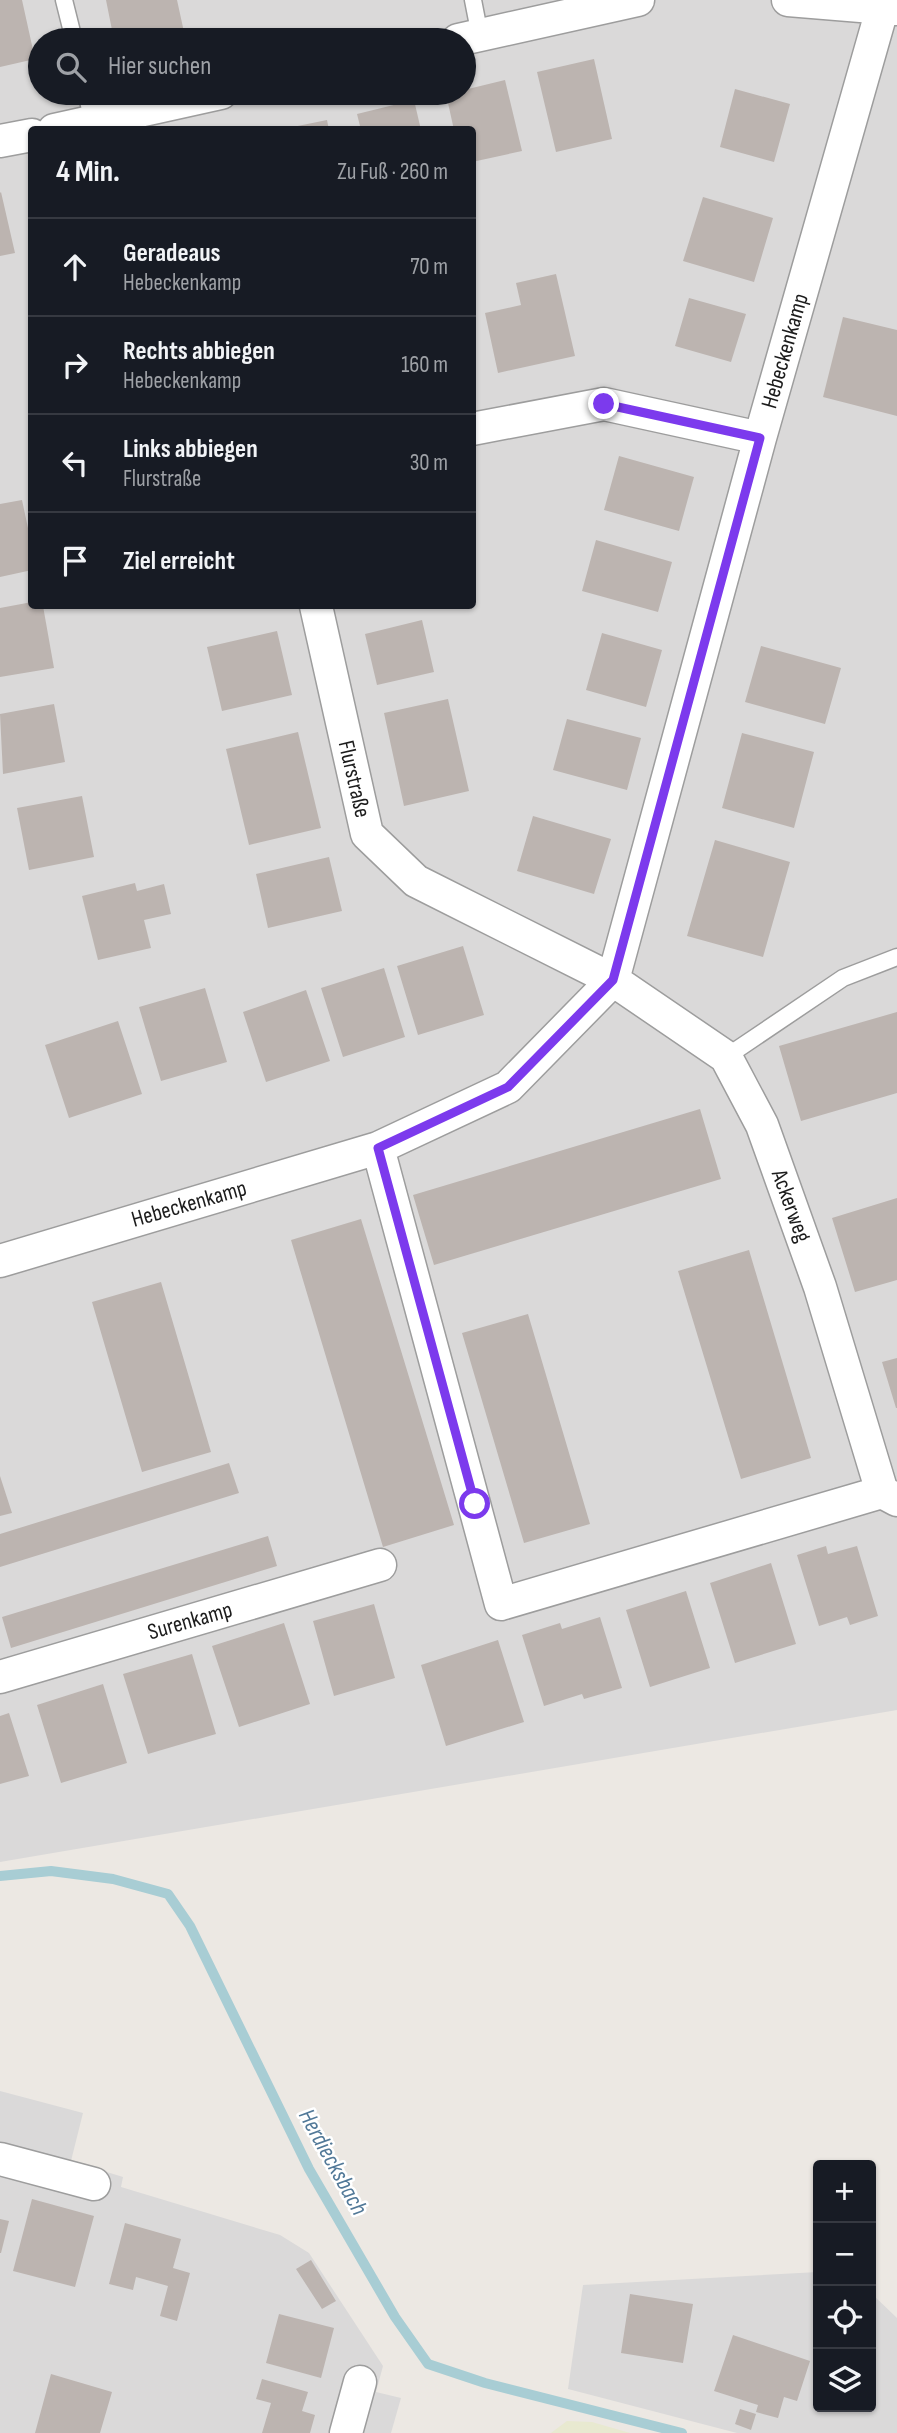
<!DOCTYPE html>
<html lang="de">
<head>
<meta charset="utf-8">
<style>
	body { margin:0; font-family:"Sofia Sans Condensed",sans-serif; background:#242831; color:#f1f3f6 }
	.controls { position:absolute; right:21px; bottom:21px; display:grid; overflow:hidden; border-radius:7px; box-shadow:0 2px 5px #0004 }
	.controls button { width:63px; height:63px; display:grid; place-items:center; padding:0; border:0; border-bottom:2px solid #363941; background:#171b24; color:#f1f3f6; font:35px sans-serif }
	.stop { position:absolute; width:21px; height:21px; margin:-16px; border:5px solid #7c3aed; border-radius:50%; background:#fff }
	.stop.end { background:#7c3aed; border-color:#fff; box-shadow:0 2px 7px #0008 }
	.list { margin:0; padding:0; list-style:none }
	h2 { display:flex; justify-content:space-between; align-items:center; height:91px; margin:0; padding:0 28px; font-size:30px }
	h2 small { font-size:23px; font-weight:400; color:#9ea1a6 }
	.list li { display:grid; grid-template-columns:46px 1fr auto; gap:21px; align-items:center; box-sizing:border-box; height:98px; padding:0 28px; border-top:2px solid #363941 }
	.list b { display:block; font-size:26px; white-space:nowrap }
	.list p { margin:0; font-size:23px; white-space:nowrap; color:#9ea1a6 }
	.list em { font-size:23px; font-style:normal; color:#9ea1a6 }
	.icon { flex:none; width:38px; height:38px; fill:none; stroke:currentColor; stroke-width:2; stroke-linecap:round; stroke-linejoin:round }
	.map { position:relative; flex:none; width:897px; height:2433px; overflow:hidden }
	.search { position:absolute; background:#171b24; box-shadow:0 2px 5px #0004; left:28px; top:28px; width:448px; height:77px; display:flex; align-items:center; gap:18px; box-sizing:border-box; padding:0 24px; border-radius:38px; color:#9ea1a6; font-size:26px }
	.panel { position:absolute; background:#171b24; box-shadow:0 2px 5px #0004; left:28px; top:126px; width:448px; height:483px; border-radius:7px }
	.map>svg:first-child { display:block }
</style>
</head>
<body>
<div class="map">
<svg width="897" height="2433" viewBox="0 0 897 2433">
	<rect width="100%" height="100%" fill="#ece8e3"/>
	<path fill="#dad9d9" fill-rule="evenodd" d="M0 0H897V1710L0 1862ZM40 40H464V93H40ZM32 130H472V606H32Z
		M0 2091 83 2113 71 2161 123 2177 121 2187 280 2235 309 2253 383 2366 376 2392 401 2398 391 2433H0Z
		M818 2272V2407H871V2293L897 2318V2433H737L568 2389 583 2285Z"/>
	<path fill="#e8e9d0" d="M567 2421 592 2422 630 2433H551Z"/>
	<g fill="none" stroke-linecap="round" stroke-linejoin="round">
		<path stroke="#a8cdd4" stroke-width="10" d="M0 1876 51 1871 113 1879 168 1894 190 1926 309 2169 395 2317 428 2364 485 2383 682 2433"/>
	</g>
	<path fill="#bcb4b0" d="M0 0H22L35 59 0 67Z
		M106 0H177L184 32 144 40H114Z
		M594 59 612 139 556 152 537 72Z
		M505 80 522 151 472 162V130H454L446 94 464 93V90Z
		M735 89 790 104 774 162 720 147Z
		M414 100 421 130H361L357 114Z
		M327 120 329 130H288V128Z
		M1 192 15 253 0 256V193Z
		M703 197 773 218 754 282 683 261Z
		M556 274 575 356 498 373 485 313 521 305 516 283Z
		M689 298 746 314 731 362 675 346Z
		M843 317 897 330V416L823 397Z
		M619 456 694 477 679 531 604 510Z
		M22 500 32 547V570L0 577V504Z
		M596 540 672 562 658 612 582 591Z
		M32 602V606H43L54 668 0 677V608Z
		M422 620 434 672 377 685 365 634Z
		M277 631 292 695 222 711 207 647Z
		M602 633 662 650 646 707 586 690Z
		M761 646 841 668 825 724 745 702Z
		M448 699 469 791 404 806 384 713Z
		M54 704 65 762 3 774 0 714Z
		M567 719 641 738 627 790 553 770Z
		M298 732 321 828 249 845 226 749Z
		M742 733 814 752 794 828 722 808Z
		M82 796 94 857 29 870 17 808Z
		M533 816 611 839 594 894 517 871Z
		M715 840 790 862 763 957 687 936Z
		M329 857 342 911 268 928 256 874Z
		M135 883 137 891 164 884 171 914 144 920 151 948 98 960 82 896Z
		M463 946 484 1015 418 1035 397 966Z
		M384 968 405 1037 343 1057 321 988Z
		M205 988 227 1062 161 1081 139 1007Z
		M306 990 330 1061 266 1082 243 1012Z
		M897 1012V1093L801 1121 779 1046Z
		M118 1021 142 1094 69 1118 45 1045Z
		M700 1109 721 1179 434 1265 413 1195Z
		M897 1198V1280L855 1292 832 1218Z
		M361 1219 454 1525 383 1547 291 1240Z
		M749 1250 811 1458 741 1479 678 1271Z
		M161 1282 211 1452 142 1472 92 1302Z
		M528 1314 590 1524 524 1543 462 1333Z
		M897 1358V1408H896L882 1362Z
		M229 1463 239 1493 0 1567V1534Z
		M0 1476 12 1513 0 1516Z
		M268 1536 277 1566 11 1648 2 1617Z
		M826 1546 828 1554 857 1546 878 1616 850 1625 847 1617 819 1626 797 1555Z
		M771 1563 796 1644 735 1663 710 1583Z
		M686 1591 710 1668 650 1687 626 1610Z
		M374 1604 395 1678 334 1696 313 1621Z
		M600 1617 622 1688 584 1699 582 1694 544 1706 522 1635 560 1623 562 1629Z
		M284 1623 310 1704 239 1727 212 1646Z
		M498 1640 524 1722 446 1746 421 1665Z
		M192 1654 216 1734 148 1754 123 1674Z
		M103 1684 127 1763 61 1783 37 1705Z
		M9 1713 29 1776 0 1784V1716Z
		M32 2199 94 2216 75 2287 13 2271Z
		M0 2219 9 2221 1 2253H0Z
		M125 2223 181 2239 173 2268 190 2273 177 2321 160 2316 168 2286 136 2277 133 2290 109 2284Z
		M311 2260 336 2301 322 2309 296 2269Z
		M630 2294 693 2304 683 2363 621 2353Z
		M279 2314 334 2328 321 2378 266 2363Z
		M733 2335 810 2361 797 2401 784 2397 778 2418 756 2412 758 2405 714 2391Z
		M51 2374 112 2392 100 2433H35Z
		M262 2379 308 2392 302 2411 315 2415 310 2433H262L271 2403 256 2399Z
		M740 2409 756 2414 751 2430 735 2424Z"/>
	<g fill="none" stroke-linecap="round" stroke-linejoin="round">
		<defs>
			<path id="lane" d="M64 0 74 40
				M473 0 480 36
				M86 93 93 121
				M726 1057 843 978 897 957"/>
			<path id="street" d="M788 0 897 9
				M458 40 638 0
				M54 130 221 93
				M0 141 32 135
				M472 429 604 404 760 438
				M316 606 367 834 416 881 613 980 726 1057 762 1125 820 1287 882 1492 897 1500
				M378 1148 501 1604 882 1492
				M0 1261 378 1148 508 1087 613 980 760 438 883 6
				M0 1677 380 1565
				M0 2159 94 2184
				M346 2433 360 2382"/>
		</defs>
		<use href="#lane" stroke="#9d9d9d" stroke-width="19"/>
		<use href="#street" stroke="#9d9d9d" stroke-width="35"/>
		<use href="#lane" stroke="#fff" stroke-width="16"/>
		<use href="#street" stroke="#fff" stroke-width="32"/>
	</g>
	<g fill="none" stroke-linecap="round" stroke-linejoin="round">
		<path stroke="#7c3aed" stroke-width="9" d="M475 1504 378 1148 508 1087 613 980 760 438 604 404"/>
	</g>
	<g text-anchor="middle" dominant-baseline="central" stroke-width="5" stroke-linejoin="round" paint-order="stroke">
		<g font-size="23" fill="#1c1c1c" stroke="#fff">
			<text transform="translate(785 351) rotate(-74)">Hebeckenkamp</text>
			<text transform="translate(354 779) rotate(77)">Flurstraße</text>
			<text transform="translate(189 1204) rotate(-16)">Hebeckenkamp</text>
			<text transform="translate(791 1206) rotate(70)">Ackerweg</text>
			<text transform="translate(190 1621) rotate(-16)">Surenkamp</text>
		</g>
		<g font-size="24" font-style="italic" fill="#527998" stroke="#fff">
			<text transform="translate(333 2162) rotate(61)">Herdiecksbach</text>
		</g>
	</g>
</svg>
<div class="controls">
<button>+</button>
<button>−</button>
<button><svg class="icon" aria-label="locate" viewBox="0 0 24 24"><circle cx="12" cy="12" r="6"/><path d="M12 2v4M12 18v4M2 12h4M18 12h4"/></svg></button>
<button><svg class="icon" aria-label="layers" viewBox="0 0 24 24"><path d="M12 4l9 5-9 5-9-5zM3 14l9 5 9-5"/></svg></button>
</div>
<div class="stop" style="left:475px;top:1504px"></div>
<div class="stop end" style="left:604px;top:404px"></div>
<div class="search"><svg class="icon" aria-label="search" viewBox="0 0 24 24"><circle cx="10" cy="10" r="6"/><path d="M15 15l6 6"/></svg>Hier suchen</div>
<section class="panel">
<h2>4 Min.<small>Zu Fuß · 260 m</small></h2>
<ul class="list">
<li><svg class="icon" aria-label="ahead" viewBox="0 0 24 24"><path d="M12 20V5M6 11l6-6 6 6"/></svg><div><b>Geradeaus</b><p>Hebeckenkamp</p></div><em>70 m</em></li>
<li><svg class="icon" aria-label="right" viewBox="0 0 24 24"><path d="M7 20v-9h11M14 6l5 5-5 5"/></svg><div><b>Rechts abbiegen</b><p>Hebeckenkamp</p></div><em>160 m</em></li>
<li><svg class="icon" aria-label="left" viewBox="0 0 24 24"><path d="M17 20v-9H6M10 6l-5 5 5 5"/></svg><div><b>Links abbiegen</b><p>Flurstraße</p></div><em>30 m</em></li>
<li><svg class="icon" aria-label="arrive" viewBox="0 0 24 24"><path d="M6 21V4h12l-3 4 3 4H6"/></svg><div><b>Ziel erreicht</b></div></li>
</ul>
</section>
</div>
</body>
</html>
